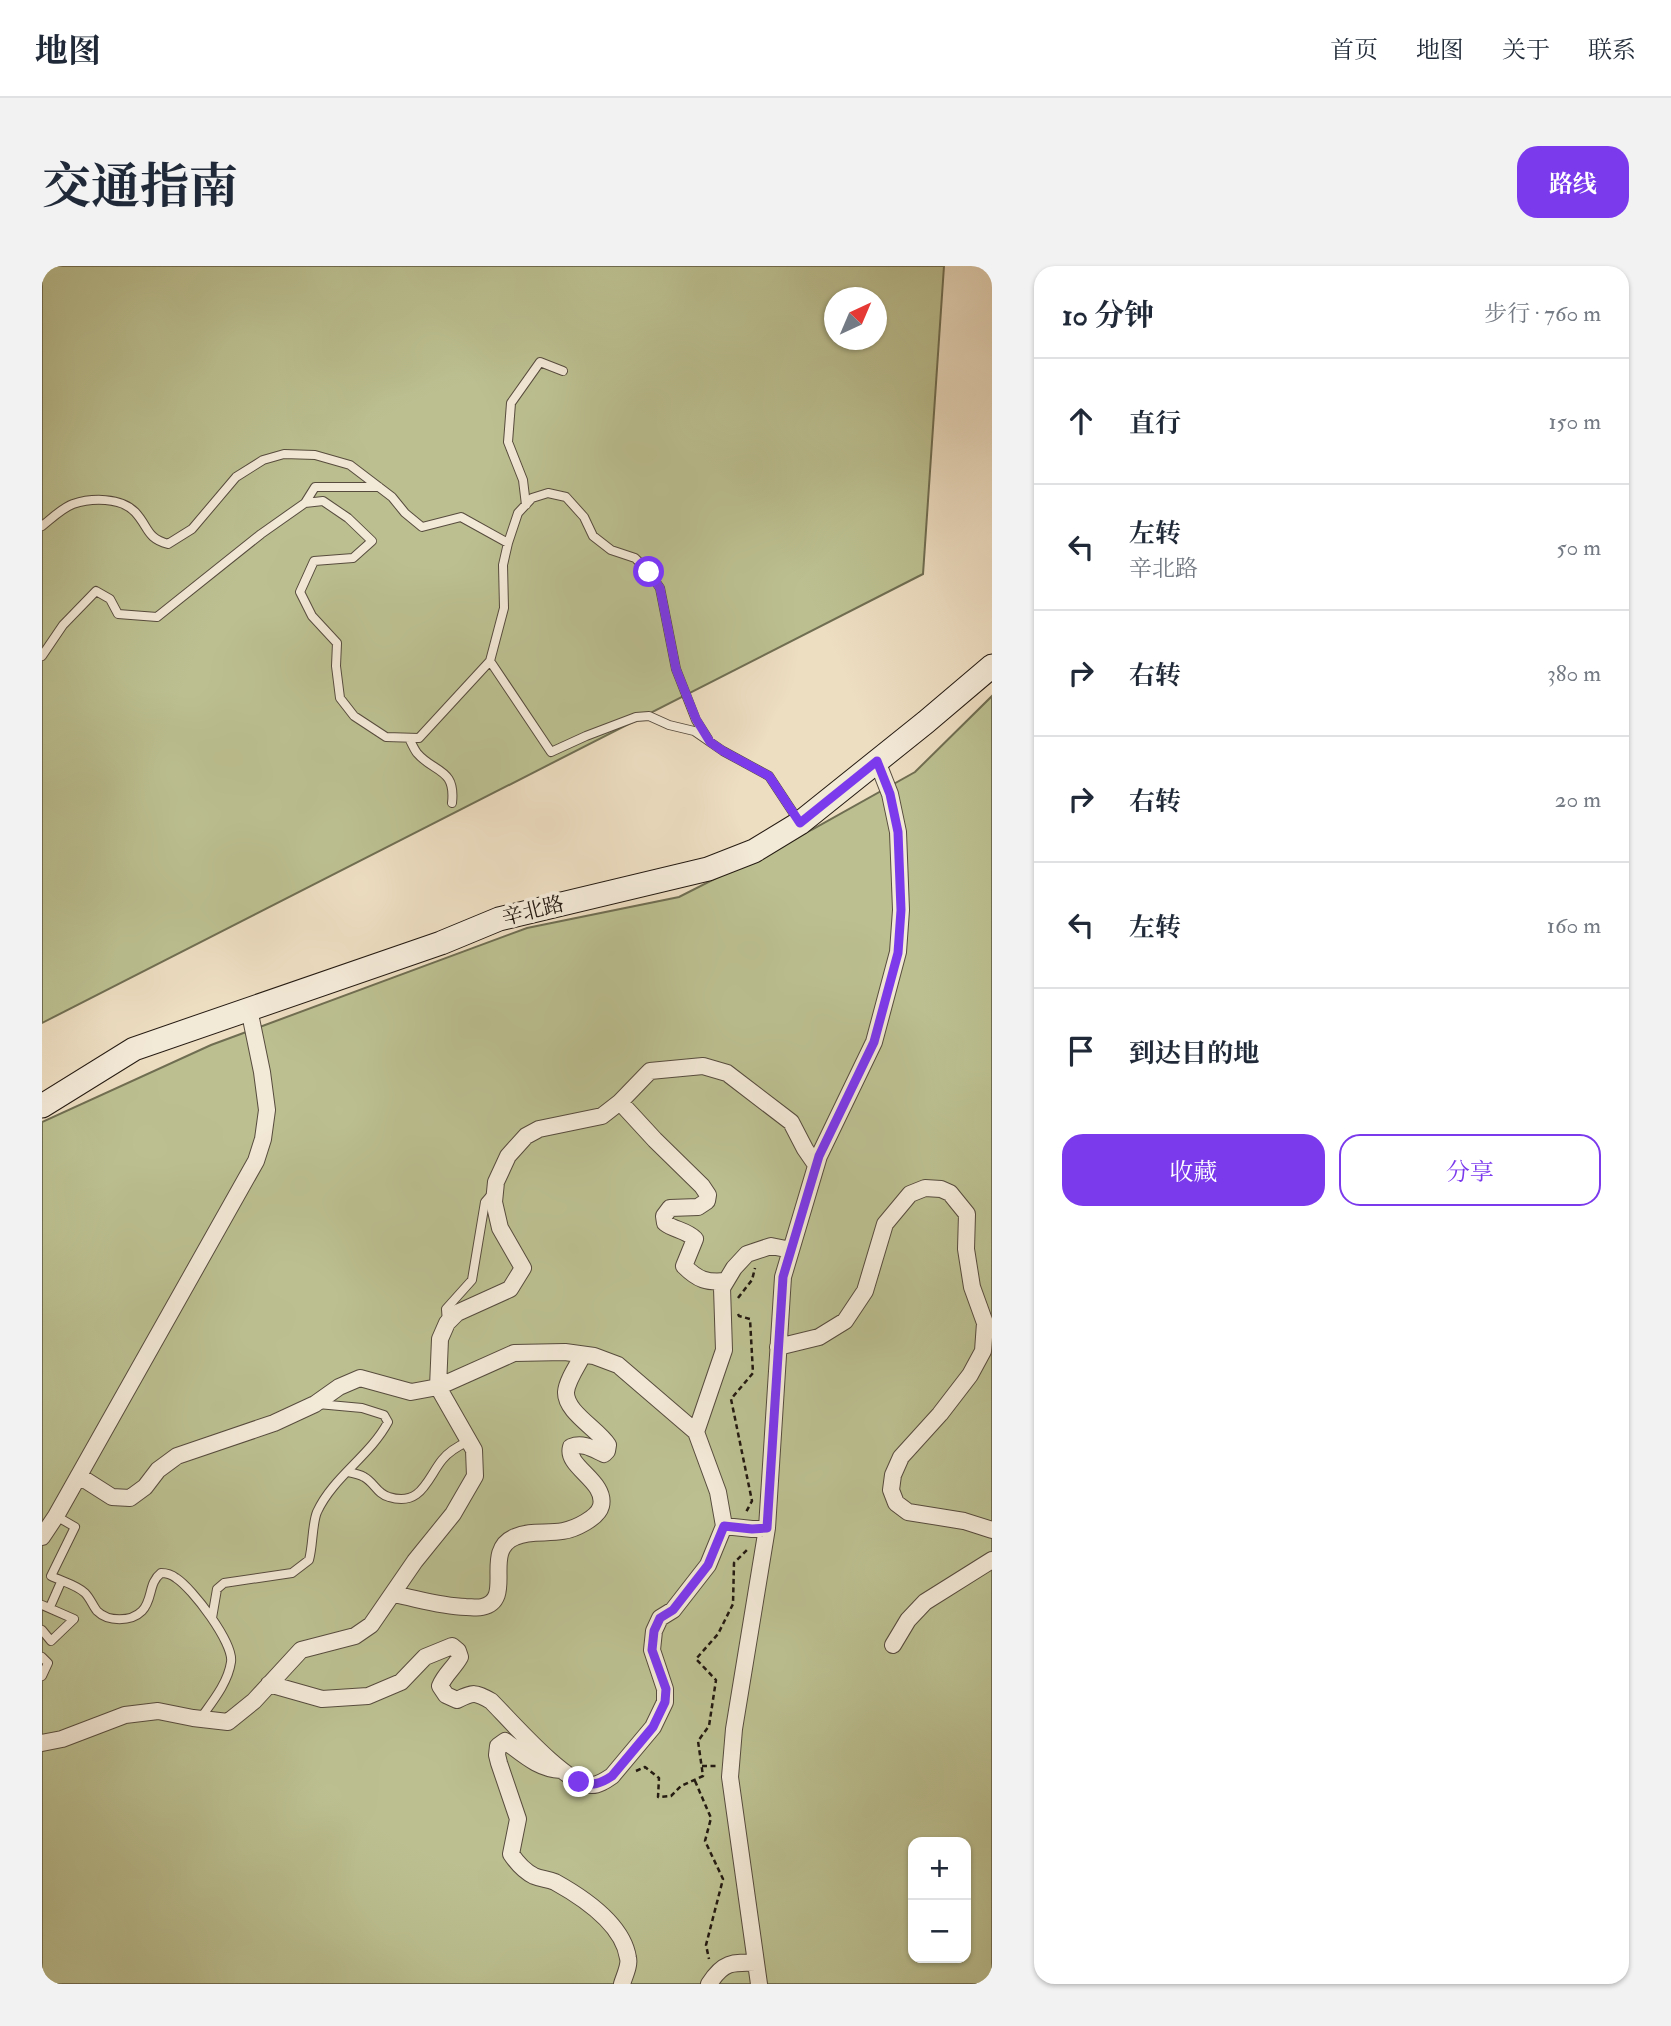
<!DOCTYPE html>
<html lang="zh">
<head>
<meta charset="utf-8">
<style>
	body { margin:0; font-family:"IM FELL Double Pica","Noto Serif SC",serif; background:#f2f2f3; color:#1f2937 }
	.controls { position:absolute; right:21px; bottom:21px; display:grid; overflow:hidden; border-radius:14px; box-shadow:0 2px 5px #0004 }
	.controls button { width:63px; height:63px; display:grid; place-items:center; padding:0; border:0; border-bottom:2px solid #e0e1e3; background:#fff; color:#1f2937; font:35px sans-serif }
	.compass { position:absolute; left:782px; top:21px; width:63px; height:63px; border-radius:50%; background:#fff; box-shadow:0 2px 5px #0004; rotate:44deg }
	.stop { position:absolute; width:21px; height:21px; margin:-16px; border:5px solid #7c3aed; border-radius:50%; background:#fff }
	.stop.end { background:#7c3aed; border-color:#fff; box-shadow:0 2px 7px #0008 }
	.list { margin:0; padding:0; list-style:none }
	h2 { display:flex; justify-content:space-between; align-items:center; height:91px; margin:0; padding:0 28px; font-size:30px }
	h2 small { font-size:23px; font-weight:400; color:#747a83 }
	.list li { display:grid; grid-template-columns:46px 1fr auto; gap:21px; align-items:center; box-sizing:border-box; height:126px; padding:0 28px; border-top:2px solid #e0e1e3 }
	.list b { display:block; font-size:26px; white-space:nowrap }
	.list p { margin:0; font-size:23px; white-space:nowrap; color:#747a83 }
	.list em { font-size:23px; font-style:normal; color:#747a83 }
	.actions { display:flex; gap:14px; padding:21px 28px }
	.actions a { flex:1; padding:16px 0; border:2px solid #7c3aed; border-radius:21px; text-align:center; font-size:24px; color:#7c3aed }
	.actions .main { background:#7c3aed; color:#fff }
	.icon { flex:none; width:38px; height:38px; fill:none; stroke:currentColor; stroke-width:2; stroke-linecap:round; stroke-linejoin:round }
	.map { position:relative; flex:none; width:950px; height:1718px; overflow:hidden; border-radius:21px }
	header { display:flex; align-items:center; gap:42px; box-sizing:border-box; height:98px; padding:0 35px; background:#fff; border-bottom:2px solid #e0e1e3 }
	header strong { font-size:33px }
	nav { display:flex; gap:38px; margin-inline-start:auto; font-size:24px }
	.intro { display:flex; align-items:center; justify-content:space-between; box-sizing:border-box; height:168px; padding:0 42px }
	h1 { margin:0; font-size:49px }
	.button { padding:18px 32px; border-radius:21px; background:#7c3aed; color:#fff; font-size:24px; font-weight:700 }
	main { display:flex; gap:42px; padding:0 42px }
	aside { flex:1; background:#fff; border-radius:21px; box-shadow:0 2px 5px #0004 }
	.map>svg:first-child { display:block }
</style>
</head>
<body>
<header>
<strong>地图</strong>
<nav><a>首页</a><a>地图</a><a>关于</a><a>联系</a></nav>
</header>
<div class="intro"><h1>交通指南</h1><a class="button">路线</a></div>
<main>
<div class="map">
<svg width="950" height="1718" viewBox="0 0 950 1718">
	<rect width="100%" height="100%" fill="#edddc1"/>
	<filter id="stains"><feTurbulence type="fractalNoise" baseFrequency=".00286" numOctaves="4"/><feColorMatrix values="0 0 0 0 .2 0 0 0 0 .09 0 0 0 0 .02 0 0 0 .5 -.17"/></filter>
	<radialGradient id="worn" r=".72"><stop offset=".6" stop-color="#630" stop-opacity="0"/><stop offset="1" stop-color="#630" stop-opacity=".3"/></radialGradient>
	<path fill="#bcc091" stroke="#706e52" stroke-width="2" fill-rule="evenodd" d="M0 0H902L881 308 0 757ZM792 32H834V74H792Z
		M950 430V1718H0V856L169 779 485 662 637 631 771 563 873 506ZM871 1576H924V1692H871Z"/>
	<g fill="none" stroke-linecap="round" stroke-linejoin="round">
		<defs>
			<path id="service" d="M484 239 481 214 466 176 469 137 498 96 521 105
				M0 260C9 253 20 242 31 238 49 232 79 231 93 246 107 261 104 272 126 278L150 263 194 211 221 194 242 188 273 189 308 199 350 231 363 247 380 261 419 251 466 277 461 299 462 342 448 395 377 472 344 471 312 450 298 432 294 400 295 377 270 350 258 326 272 295 311 292 330 275 306 252 281 235 263 237
				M466 277 476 247 490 232 506 227 524 231 542 251 551 270 569 284 593 292 607 306 618 322 634 403 654 454 666 473
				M0 390 21 359 54 325 68 333 76 348 115 351 219 268 263 237 273 221H337
				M448 395 509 486 544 470 594 451 607 450 627 459 652 465 681 485 727 510 756 554
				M367 472C369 476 372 483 375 487 392 507 414 502 410 537
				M405 1057 404 1043 430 1014 443 936 449 929
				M306 1206C311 1207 317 1208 322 1211 332 1216 335 1228 347 1231 379 1241 385 1213 400 1194 407 1185 416 1180 427 1175
				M14 1250 33 1261 9 1310C19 1315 35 1319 43 1327 48 1332 51 1340 55 1345 66 1356 89 1356 100 1345 111 1334 106 1317 119 1307 125 1307 129 1308 134 1312 150 1322 192 1377 189 1396 186 1417 170 1436 158 1453
				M0 1339 32 1353 9 1375 0 1364
				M8 1341 19 1316
				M170 1352 175 1323 182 1317 250 1307 267 1294C271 1280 270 1258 275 1246 291 1211 328 1190 346 1156L342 1149 320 1142 276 1138
				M0 1391 6 1397 0 1410"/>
			<path id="minor" d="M578 836 613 874 660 920 666 929 665 935 656 941 628 942 622 950 623 957C632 964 644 964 653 973L642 1000C656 1014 665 1017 684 1015
				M736 1081 777 1071 803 1055 823 1025 843 958 868 928 883 922 899 923 908 927 925 948 924 983 930 1021 943 1057 941 1085 928 1109 898 1148 859 1191 851 1209 849 1224 854 1237 866 1246 922 1255 950 1264
				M654 1166 682 1084 680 1022 692 1002 705 988 729 980 749 984
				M37 1210 70 1231 88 1232 103 1221 116 1204 135 1190 232 1157 273 1138 297 1121 318 1112 369 1126 396 1121 472 1087 523 1086 552 1090 576 1099 654 1166 676 1226 682 1260 666 1299 631 1344 618 1352 612 1365 610 1384 623 1423V1436L611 1461 570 1510C564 1514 557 1519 550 1519 525 1520 468 1454 449 1435 433 1426 432 1426 415 1434L404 1429 398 1420C403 1408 412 1402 418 1391L416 1385 410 1380 383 1391 359 1416 326 1430 280 1433 227 1418
				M682 1260 710 1263 725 1262
				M0 1271 14 1250 214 895 221 873 225 844 220 806 207 743
				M351 1328C377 1333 397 1340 424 1341 429 1341 435 1342 440 1341 474 1334 439 1285 473 1271 488 1264 505 1268 521 1265 533 1263 556 1252 559 1240 565 1215 523 1201 529 1181 541 1176 551 1183 562 1188L565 1185 566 1179C556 1163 523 1146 524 1126 525 1114 536 1099 541 1089
				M851 1379 866 1354 883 1336 950 1294
				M0 1477 20 1473 83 1449 116 1445 151 1452 186 1456 212 1435 259 1384 313 1370 329 1359 373 1295 411 1248 433 1210 432 1184 396 1121 398 1073 405 1057 415 1047 468 1023 481 1002 458 962 452 936 454 916 466 890 484 870 497 863 560 850 578 836 608 805 661 800 685 807 749 856 763 883 774 899
				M519 1504C496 1503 481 1488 463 1475L456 1480 455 1489 457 1497 476 1553 469 1588C475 1597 482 1605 492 1610 499 1613 506 1613 513 1616 540 1631 581 1658 586 1692 588 1699 582 1711 580 1718
				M667 1718C681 1696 690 1696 714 1697
				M717 1718 688 1511 692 1463 725 1262 741 1011 777 890 832 776 856 686 859 644 856 566 848 528 835 495"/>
			<path id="secondary" d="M0 840 92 783 399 677 457 653 666 603 712 585 758 557 884 456 950 400"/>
		</defs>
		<use href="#service" stroke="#574c3e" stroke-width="10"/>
		<use href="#minor" stroke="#574c3e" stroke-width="18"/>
		<use href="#secondary" stroke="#251b12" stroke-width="25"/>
		<path stroke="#251b12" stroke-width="2.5" stroke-dasharray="5 3.5" stroke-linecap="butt" d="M696 1032 710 1014 713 1002
			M696 1048 697 1050 708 1053 711 1107 689 1133 710 1235 703 1248
			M660 1500H675
			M594 1505 603 1501 617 1512 616 1531 629 1530 639 1520 661 1510 656 1475 667 1460 674 1414 654 1393 676 1368 691 1338 692 1297 706 1283
			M653 1515 669 1552 663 1575 681 1613 664 1679 667 1693"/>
		<use href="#service" stroke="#f3e9d7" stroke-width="8"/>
		<use href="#minor" stroke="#f3e9d7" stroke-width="16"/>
		<use href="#secondary" stroke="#f3e9d7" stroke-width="23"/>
	</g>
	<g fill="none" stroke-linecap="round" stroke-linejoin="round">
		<path stroke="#7c3aed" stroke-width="9" d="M537 1516C551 1520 558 1518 570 1510L611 1461 623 1436 624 1423 610 1384 612 1365 618 1352 631 1344 666 1299 682 1260 710 1263 725 1262 741 1011 777 890 832 776 856 687 859 644 856 566 848 528 835 495 758 557 727 510 681 485 668 476 654 453 634 403 618 322 607 306"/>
	</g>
	<g text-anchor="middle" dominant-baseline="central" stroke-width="7" stroke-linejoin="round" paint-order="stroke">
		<g font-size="21" fill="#251b12" stroke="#f3e9d7">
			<text transform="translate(491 645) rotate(-14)">辛北路</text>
		</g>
	</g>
	<rect width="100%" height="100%" filter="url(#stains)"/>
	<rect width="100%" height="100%" fill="url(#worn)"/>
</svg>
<div class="controls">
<button>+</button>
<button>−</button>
</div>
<svg class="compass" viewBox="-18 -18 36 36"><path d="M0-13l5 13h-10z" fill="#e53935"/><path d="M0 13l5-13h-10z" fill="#747a83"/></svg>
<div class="stop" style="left:607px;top:306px"></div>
<div class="stop end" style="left:537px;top:1516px"></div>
</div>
<aside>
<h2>10 分钟<small>步行 · 760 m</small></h2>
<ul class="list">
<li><svg class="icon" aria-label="ahead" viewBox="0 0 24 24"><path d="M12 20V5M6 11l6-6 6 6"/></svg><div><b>直行</b></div><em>150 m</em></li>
<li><svg class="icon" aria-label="left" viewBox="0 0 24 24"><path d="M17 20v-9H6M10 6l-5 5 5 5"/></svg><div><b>左转</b><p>辛北路</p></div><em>50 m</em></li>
<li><svg class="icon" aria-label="right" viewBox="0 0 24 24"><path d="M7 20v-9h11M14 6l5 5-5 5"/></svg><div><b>右转</b></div><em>380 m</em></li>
<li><svg class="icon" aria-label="right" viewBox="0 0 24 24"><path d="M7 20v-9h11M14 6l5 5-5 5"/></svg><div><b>右转</b></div><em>20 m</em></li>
<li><svg class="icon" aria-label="left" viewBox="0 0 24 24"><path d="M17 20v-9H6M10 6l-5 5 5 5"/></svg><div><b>左转</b></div><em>160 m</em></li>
<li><svg class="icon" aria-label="arrive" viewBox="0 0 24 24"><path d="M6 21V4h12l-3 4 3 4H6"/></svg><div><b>到达目的地</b></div></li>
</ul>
<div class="actions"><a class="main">收藏</a><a>分享</a></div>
</aside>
</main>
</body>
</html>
